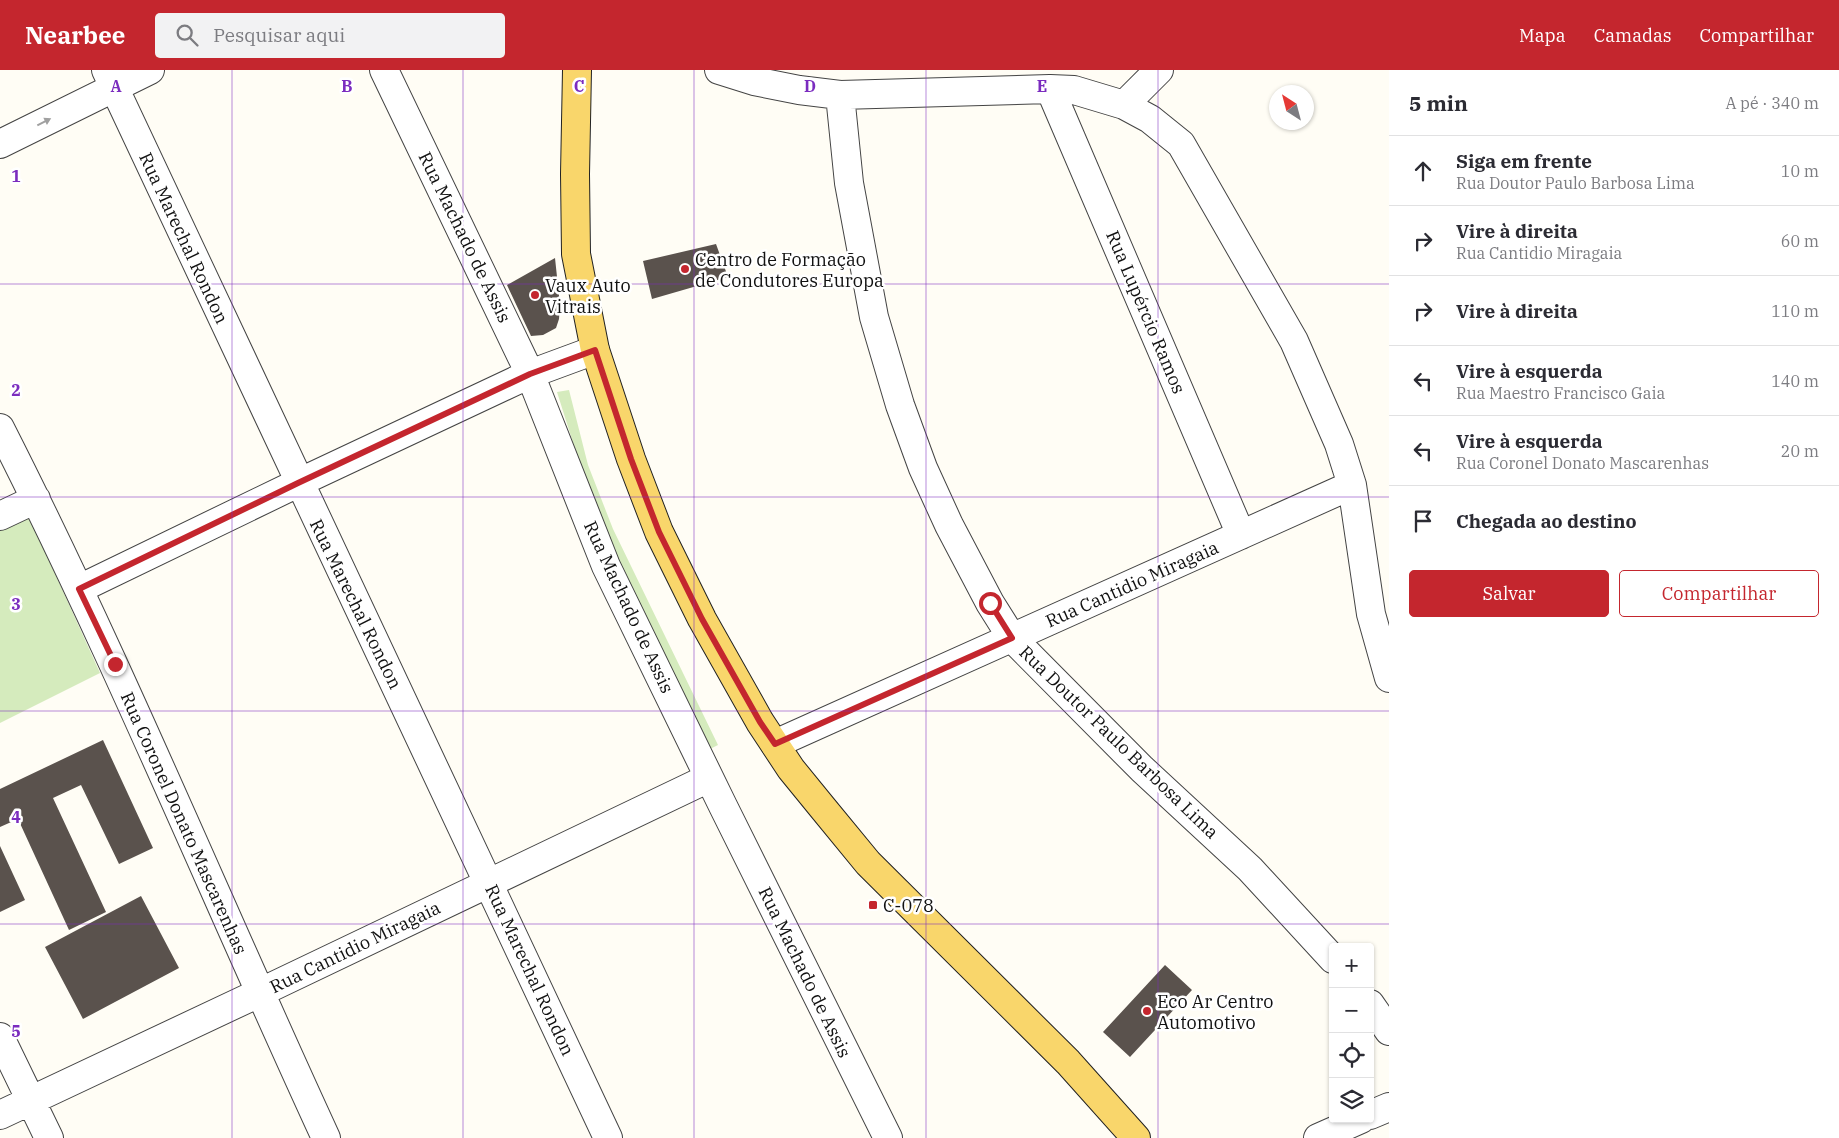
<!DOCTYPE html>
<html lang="pt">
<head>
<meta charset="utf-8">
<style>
	body { margin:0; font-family:"IBM Plex Serif",serif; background:#f2f2f3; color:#2b2b33 }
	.controls { position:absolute; right:15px; bottom:15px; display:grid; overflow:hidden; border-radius:5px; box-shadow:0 1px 4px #0004 }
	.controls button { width:45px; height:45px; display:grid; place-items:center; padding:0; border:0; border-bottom:1px solid #e1e1e2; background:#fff; color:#2b2b33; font:25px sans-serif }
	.compass { position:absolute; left:1269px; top:15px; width:45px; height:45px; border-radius:50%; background:#fff; box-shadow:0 1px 4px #0004; rotate:324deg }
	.stop { position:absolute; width:15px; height:15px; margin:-11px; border:4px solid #c4262e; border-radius:50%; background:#fff }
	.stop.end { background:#c4262e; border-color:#fff; box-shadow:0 1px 5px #0008 }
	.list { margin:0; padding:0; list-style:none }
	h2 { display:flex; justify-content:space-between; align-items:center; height:65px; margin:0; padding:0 20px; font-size:21px }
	h2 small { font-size:16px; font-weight:400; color:#7c7c81 }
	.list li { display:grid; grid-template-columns:32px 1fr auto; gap:15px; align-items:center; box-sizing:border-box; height:70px; padding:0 20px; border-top:1px solid #e1e1e2 }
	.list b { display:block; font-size:19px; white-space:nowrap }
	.list p { margin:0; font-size:16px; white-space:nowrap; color:#7c7c81 }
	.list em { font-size:16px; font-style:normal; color:#7c7c81 }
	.actions { display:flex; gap:10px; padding:15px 20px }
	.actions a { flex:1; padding:11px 0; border:1px solid #c4262e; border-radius:5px; text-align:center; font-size:18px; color:#c4262e }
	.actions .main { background:#c4262e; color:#fff }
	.icon { flex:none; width:28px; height:28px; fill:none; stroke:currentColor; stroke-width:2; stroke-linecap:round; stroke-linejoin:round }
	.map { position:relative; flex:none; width:1389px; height:1068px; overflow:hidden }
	header { display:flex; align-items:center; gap:30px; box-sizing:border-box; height:70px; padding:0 25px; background:#c4262e; color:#fff }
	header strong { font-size:24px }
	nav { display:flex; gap:28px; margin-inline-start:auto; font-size:18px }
	.search { width:350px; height:45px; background:#f2f2f3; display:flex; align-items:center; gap:12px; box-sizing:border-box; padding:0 18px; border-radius:5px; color:#7c7c81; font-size:19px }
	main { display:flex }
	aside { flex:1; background:#fff }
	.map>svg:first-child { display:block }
</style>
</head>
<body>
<header>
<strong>Nearbee</strong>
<div class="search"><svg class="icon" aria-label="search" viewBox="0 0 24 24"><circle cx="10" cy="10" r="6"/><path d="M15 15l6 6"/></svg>Pesquisar aqui</div>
<nav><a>Mapa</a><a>Camadas</a><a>Compartilhar</a></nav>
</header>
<main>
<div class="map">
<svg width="1389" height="1068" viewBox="0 0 1389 1068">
	<rect width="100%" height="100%" fill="#fffdf5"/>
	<path fill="#d5ebbd" d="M569 320 588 395 613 459 718 675 710 679 602 456 581 398 557 322Z
		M29 446 100 603 0 653V460Z"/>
	<path fill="#5a524d" d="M716 174 728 207 652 229 643 191Z
		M555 188 560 235 559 249 556 258 543 265 531 266 507 215Z
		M103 670 153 778 119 794 81 715 53 728 106 842 69 860 18 749 0 757V719Z
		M0 776 25 830 0 842Z
		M141 826 179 898 83 949 45 877Z
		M1165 895 1192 920 1130 987 1103 962Z"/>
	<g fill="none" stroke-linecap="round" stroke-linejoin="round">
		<defs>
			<path id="minor" d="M106 0C272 357 442 712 608 1068
				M384 0 530 304 606 496 723 736 888 1068
				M719 0 754 11 799 20 840 25 1050 19 1074 20 1124 35 1150 49 1181 74 1294 271 1339 374 1352 415 1371 544 1389 608
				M1050 19 1241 465
				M840 25 849 113 874 247 900 335 923 398 949 455 990 533 1012 568 1142 699 1250 799 1333 889
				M1124 35 1159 0
				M0 74 150 0
				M0 358C118 590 217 832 326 1068
				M0 446 36 429
				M79 519 298 413 530 304 595 280
				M775 674 1352 415
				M1370 934 1389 961
				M0 967 49 1068
				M0 1045 259 923 709 708
				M1370 1045 1389 1037
				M1318 1068 1361 1049"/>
			<path id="major" d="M577 0 575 104 576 184 595 280 631 389 659 462 702 549 760 652 791 699 822 737 868 793 1068 992 1136 1068"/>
		</defs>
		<use href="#minor" stroke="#444" stroke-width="30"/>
		<use href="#major" stroke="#222" stroke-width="30"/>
		<use href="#minor" stroke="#fff" stroke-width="28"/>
		<use href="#major" stroke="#f9d66b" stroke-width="28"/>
	</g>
	<defs><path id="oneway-solid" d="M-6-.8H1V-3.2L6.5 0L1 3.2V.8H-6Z" transform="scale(1.25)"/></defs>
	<use fill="#a0a0a0" href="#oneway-solid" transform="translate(44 52) rotate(-27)"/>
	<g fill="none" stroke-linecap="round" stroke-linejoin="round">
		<path stroke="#c4262e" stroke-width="6" d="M115 594 79 519 298 413 530 304 595 280 631 389 659 462 702 549 760 652 775 674 1012 568 990 533"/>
	</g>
	<path fill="none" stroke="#7b2cbf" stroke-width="1" stroke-opacity="0.55" d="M232 0V1068M463 0V1068M694 0V1068M926 0V1068M1158 0V1068M0 214H1389M0 427H1389M0 641H1389M0 854H1389"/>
	<g fill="#c4262e" stroke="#fff" stroke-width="2">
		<circle cx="685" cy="199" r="5"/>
		<circle cx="535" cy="225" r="5"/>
		<rect x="868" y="830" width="10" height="10" rx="2.5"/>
		<circle cx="1147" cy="941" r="5"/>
	</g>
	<g text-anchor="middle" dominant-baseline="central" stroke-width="5" stroke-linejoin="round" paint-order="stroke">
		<g font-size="18" fill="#111" stroke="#fff">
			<text transform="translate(465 167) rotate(64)">Rua Machado de Assis</text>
			<text transform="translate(184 168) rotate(65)">Rua Marechal Rondon</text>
			<text transform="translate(1146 242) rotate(67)">Rua Lupércio Ramos</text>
			<text transform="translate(1132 514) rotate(-24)">Rua Cantidio Miragaia</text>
			<text transform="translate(356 534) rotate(64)">Rua Marechal Rondon</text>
			<text transform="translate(629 537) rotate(65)">Rua Machado de Assis</text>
			<text transform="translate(1119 672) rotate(44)">Rua Doutor Paulo Barbosa Lima</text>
			<text transform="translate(184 753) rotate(66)">Rua Coronel Donato Mascarenhas</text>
			<text transform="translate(355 877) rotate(-26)">Rua Cantidio Miragaia</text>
			<text transform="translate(530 900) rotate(65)">Rua Marechal Rondon</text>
			<text transform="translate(805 902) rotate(64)">Rua Machado de Assis</text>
		</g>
		<g font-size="18" fill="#111" stroke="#fff" text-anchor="start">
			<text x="695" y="189">Centro de Formação<tspan x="695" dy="21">de Condutores Europa</tspan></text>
			<text x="545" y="215">Vaux Auto<tspan x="545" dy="21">Vitrais</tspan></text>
			<text x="883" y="835">C-078</text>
			<text x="1157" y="931">Eco Ar Centro<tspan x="1157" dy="21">Automotivo</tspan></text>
		</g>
	</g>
	<g font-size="16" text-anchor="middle" font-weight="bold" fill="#7b2cbf" stroke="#fff" stroke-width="5" stroke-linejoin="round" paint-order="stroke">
		<text x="116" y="22">A</text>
		<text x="347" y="22">B</text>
		<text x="579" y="22">C</text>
		<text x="810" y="22">D</text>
		<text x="1042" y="22">E</text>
		<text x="16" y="112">1</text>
		<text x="16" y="326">2</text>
		<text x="16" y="540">3</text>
		<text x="16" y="753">4</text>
		<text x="16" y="967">5</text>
	</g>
</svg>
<div class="controls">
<button>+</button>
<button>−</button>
<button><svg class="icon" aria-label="locate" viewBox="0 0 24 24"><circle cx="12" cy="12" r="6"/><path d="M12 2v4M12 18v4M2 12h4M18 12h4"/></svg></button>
<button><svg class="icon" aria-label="layers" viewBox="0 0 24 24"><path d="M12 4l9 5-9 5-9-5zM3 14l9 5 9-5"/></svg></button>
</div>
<svg class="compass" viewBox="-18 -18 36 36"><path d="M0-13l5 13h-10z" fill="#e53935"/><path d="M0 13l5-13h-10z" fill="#7c7c81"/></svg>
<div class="stop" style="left:990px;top:533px"></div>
<div class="stop end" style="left:115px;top:594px"></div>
</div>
<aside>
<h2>5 min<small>A pé · 340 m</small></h2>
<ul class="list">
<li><svg class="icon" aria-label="ahead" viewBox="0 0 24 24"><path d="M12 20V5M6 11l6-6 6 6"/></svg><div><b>Siga em frente</b><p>Rua Doutor Paulo Barbosa Lima</p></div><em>10 m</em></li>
<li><svg class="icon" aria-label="right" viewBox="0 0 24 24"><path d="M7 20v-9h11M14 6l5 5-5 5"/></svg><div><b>Vire à direita</b><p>Rua Cantidio Miragaia</p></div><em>60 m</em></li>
<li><svg class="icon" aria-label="right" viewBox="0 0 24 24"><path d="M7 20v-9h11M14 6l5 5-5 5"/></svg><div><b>Vire à direita</b></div><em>110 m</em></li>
<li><svg class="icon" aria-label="left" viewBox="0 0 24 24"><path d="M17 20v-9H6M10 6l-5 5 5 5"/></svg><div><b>Vire à esquerda</b><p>Rua Maestro Francisco Gaia</p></div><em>140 m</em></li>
<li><svg class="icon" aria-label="left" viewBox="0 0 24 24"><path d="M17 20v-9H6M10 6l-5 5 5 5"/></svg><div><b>Vire à esquerda</b><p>Rua Coronel Donato Mascarenhas</p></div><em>20 m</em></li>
<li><svg class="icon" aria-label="arrive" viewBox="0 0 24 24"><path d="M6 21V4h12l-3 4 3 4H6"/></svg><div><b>Chegada ao destino</b></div></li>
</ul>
<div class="actions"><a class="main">Salvar</a><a>Compartilhar</a></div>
</aside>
</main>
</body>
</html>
